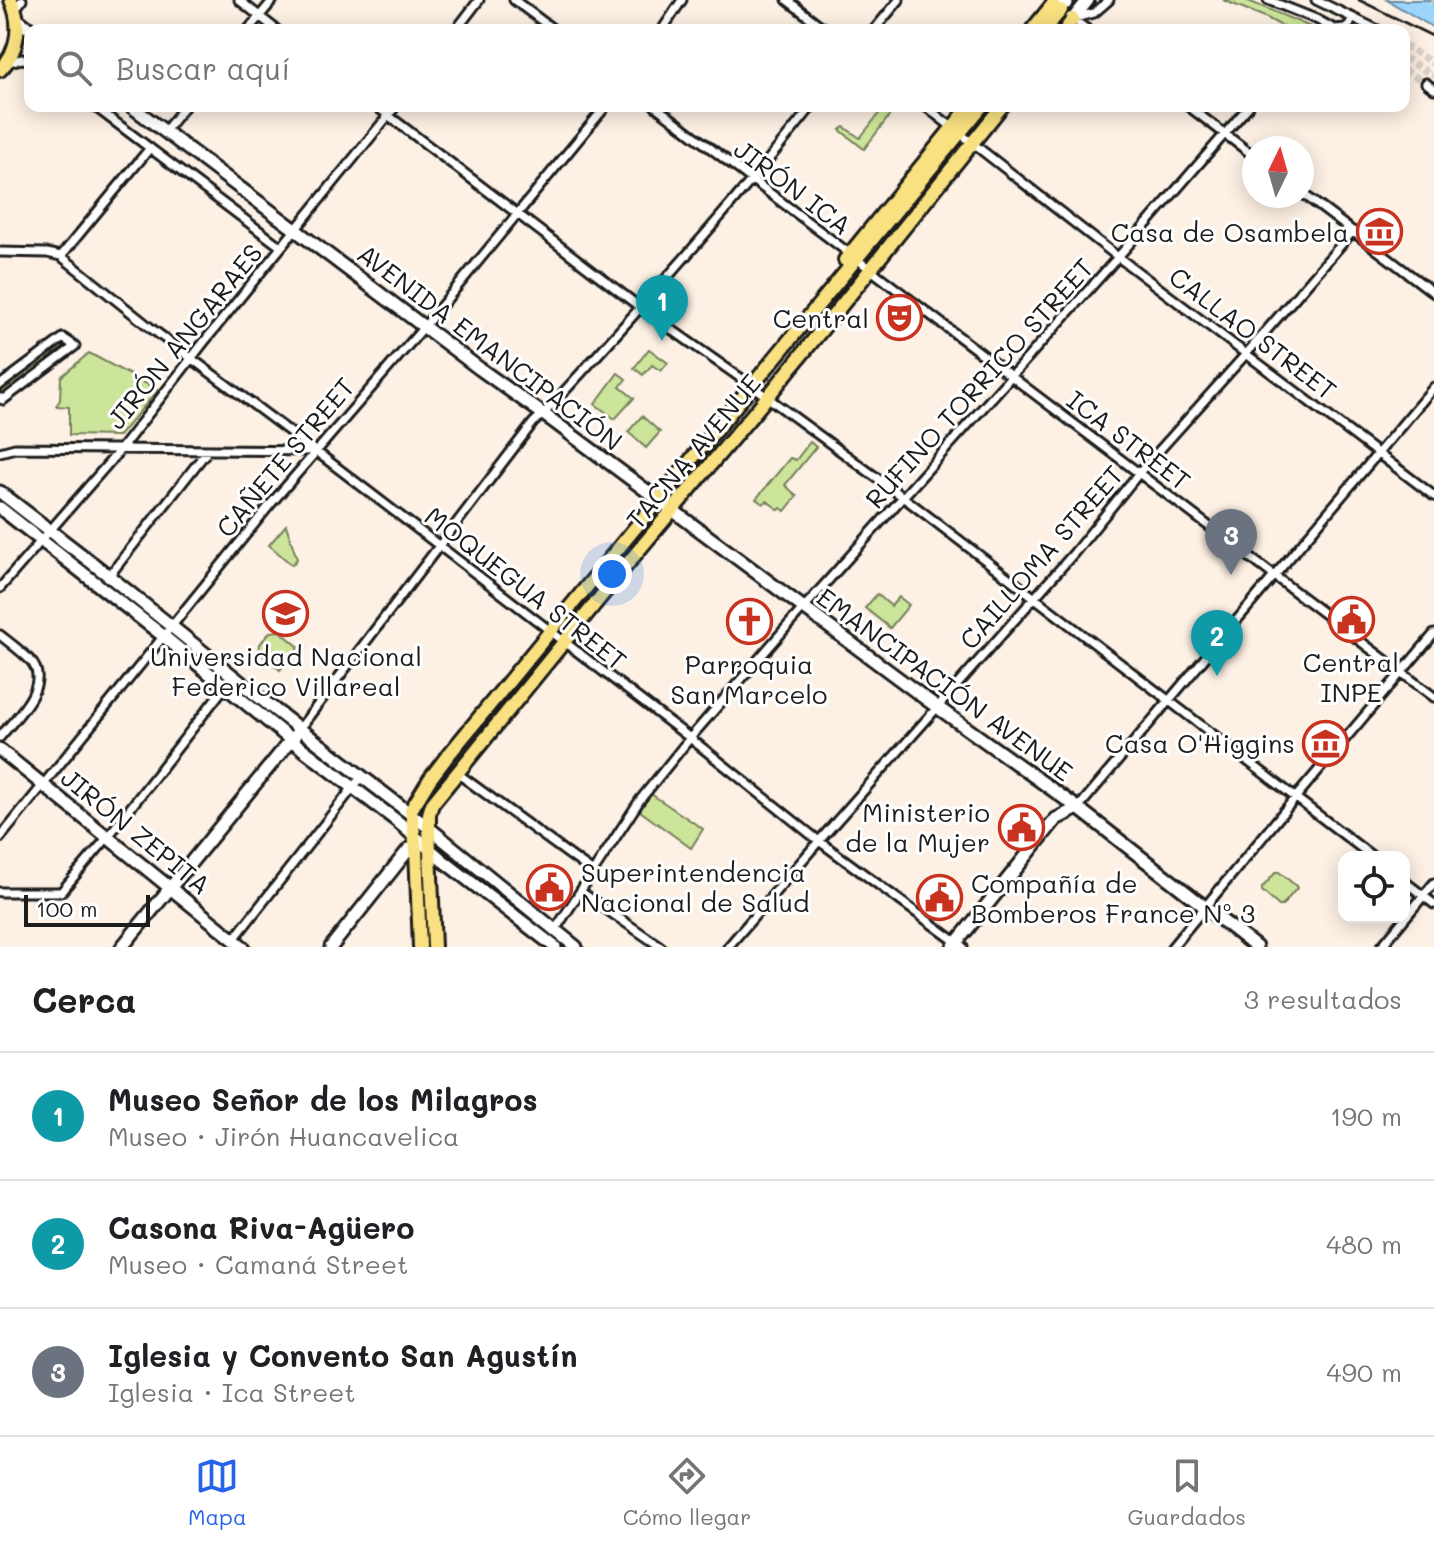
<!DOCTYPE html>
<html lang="es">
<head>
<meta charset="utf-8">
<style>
	body { margin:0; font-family:Mali,sans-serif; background:#f6f6f6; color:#202124 }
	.controls { position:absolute; right:24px; bottom:24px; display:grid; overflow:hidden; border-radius:16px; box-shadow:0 4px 20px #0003 }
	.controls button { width:72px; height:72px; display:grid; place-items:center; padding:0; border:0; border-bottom:2px solid #e0e0e0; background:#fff; color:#202124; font:40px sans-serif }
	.compass { position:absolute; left:1242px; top:136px; width:72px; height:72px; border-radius:50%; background:#fff; box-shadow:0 4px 20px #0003; rotate:5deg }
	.scale { position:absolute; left:24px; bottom:20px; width:126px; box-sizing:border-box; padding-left:8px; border:4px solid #1c1c1c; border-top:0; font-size:22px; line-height:28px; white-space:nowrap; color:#1c1c1c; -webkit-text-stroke:6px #fff; paint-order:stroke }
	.you { position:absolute; left:612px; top:574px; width:28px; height:28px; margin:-20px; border:6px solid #fff; border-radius:50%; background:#1a73e8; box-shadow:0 0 0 12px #1a73e833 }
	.badge { display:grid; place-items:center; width:52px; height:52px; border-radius:50%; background:#2563eb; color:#fff; font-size:26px; font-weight:700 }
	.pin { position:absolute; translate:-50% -66px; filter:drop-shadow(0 2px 4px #0008) }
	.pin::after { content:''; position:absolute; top:42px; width:28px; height:24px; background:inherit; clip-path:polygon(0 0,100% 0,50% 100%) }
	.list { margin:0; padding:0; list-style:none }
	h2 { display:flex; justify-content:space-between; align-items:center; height:104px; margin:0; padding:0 32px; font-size:34px }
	h2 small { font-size:26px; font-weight:400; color:#757577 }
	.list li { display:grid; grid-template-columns:52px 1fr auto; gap:24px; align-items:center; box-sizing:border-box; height:128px; padding:0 32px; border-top:2px solid #e0e0e0 }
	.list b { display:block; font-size:30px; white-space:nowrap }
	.list p { margin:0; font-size:26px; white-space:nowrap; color:#757577 }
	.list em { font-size:26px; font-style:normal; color:#757577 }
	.icon { flex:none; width:44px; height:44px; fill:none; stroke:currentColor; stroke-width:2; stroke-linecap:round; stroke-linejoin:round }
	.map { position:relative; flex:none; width:1434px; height:947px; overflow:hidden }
	.search { position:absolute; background:#fff; box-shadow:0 4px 20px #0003; left:24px; right:24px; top:24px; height:88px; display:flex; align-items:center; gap:20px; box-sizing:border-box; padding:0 28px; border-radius:16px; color:#757577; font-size:30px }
	.sheet { height:488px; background:#fff }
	nav { display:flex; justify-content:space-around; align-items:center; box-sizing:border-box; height:112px; border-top:2px solid #e0e0e0; background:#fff; font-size:22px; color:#757577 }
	nav a { display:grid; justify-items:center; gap:4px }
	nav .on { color:#2563eb }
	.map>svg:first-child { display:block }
</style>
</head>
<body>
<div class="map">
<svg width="1434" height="947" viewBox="0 0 1434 947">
	<rect width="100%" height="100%" fill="#fdf0e4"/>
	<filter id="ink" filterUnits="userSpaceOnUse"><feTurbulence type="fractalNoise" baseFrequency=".0125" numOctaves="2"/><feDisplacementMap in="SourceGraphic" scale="16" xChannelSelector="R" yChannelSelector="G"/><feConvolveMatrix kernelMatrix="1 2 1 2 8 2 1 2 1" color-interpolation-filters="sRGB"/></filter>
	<g filter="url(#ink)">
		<path fill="#cde59a" stroke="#74805b" stroke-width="2" d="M1223 0H1246L1318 30H1289L1265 17Z
			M885 106 893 111 864 149 840 130 844 127 860 138Z
			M62 342 69 346 4 396 0 389Z
			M649 349 668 363 661 371 652 365 643 375 634 368Z
			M89 353 158 390 119 436 69 435V407L56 406 60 400 61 377Z
			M618 373 626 379 620 387 634 398 615 419 595 404Z
			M642 416 660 432 646 448 628 432Z
			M810 442 816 447 785 485 797 496 785 511 781 508 779 510 767 501 763 504 756 499 790 458 796 460Z
			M286 525 297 559 292 565 269 545Z
			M877 594 891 606 899 597 909 605 890 628 865 608Z
			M280 631 299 647 280 670 259 652 260 644 270 632Z
			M542 651 544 653 431 792 428 790Z
			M651 794 703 829 691 848 640 811Z
			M1276 872H1279L1296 886 1297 888 1282 906H1279L1262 891V888Z"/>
		<path fill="#9cd4fc" stroke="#698aa2" stroke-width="2" d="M1387 0H1434V28Z"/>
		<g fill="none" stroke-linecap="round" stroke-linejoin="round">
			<path stroke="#dbd0c6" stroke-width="7" stroke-dasharray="7 3.5" stroke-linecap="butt" d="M1404 45 1434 64
				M1404 58 1434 76
				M1404 70 1426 83"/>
			<path stroke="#dbd0c6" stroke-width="14" stroke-dasharray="14 7" stroke-linecap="butt" d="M1433 0 1434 1"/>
			<defs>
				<path id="street" d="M239 0 277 30
					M514 0 554 30
					M787 0 826 30
					M1268 0 1316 19 1336 30
					M1316 0 1378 30
					M15 10 22 0
					M1070 17 1088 30
					M1075 18 1094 13 1109 0
					M1335 29 1345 28 1350 24 1352 17
					M248 30 273 0
					M456 30 479 0
					M662 30 682 0
					M874 30 899 0
					M9 62 22 59 30 60
					M1426 83 1434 89
					M94 106 281 247
					M376 106 641 308 752 386 903 497 1373 857
					M655 106 1434 697
					M925 106 1118 257 1434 496
					M1188 106 1254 156
					M165 131 185 106
					M1302 193 1434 293
					M0 252 47 253 61 256 152 329 326 459 690 738 819 841 963 947
					M61 256 150 148
					M0 385 63 338 75 346 3 400 1 398 0 399
					M0 452 15 448 313 451
					M109 576 208 450
					M0 588 120 450 204 342 396 106
					M0 635C10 643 21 651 30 660 53 684 15 718 0 737
					M300 728 533 423 549 408C640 309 729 210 812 106
					M457 773 593 872
					M1078 808 1434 387
					M0 838 269 506 424 327 606 106
					M1404 881 1434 904
					M0 892H61L107 838 227 684
					M581 892 661 947
					M555 930 640 800 690 738 790 623 1118 257 1249 106
					M234 939 362 776
					M728 947 819 841 1074 553 1139 473 1246 354 1353 231
					M1172 947 1295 798 1434 634
					M1381 947 1434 883"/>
				<path id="secondary" d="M1053 4 1067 3
					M17 19 31 30
					M1073 19 1088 0
					M131 106 480 369 553 421 926 699 1078 808 1256 947
					M0 492 109 576 275 710 429 828 576 947
					M0 508 162 635 291 740 397 821 441 859 555 947
					M0 750 243 947
					M122 947 295 735
					M331 947 409 849
					M953 947 1056 819 1078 808"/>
				<path id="primary" d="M1032 30 1053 4
					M1044 30 1061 10
					M1065 30 1073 19
					M0 70C19 51 22 24 11 0
					M845 260 970 106
					M420 947 416 850 411 810 430 779 446 758 982 106
					M434 947 429 828V814L432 804 638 551 774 389 1002 106"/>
			</defs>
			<use href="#street" stroke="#1c1c1c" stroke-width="13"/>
			<use href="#secondary" stroke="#1c1c1c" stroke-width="17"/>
			<use href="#primary" stroke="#1c1c1c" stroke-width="18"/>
			<use href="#street" stroke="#fff" stroke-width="7"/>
			<use href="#secondary" stroke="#fff" stroke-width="11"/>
			<use href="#primary" stroke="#f9e181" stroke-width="12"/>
			<path stroke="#1c1c1c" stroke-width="3" d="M1359 0 1434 37"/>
		</g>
	</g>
	<defs>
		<symbol id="museum-ring" viewBox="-11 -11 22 22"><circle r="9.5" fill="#fff" stroke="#c8321e" stroke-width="1.5"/><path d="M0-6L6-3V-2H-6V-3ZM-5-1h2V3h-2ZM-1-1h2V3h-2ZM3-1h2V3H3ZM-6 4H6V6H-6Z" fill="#c8321e"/></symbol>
		<symbol id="theatre-ring" viewBox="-11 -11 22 22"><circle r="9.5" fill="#fff" stroke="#c8321e" stroke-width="1.5"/><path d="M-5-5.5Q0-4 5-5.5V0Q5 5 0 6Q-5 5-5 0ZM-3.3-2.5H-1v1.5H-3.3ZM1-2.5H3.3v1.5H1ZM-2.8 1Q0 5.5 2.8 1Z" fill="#c8321e"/></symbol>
		<symbol id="university-ring" viewBox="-11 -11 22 22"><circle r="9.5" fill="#fff" stroke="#c8321e" stroke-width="1.5"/><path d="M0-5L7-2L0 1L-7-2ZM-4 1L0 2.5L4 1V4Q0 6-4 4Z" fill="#c8321e"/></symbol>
		<symbol id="civic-ring" viewBox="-11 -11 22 22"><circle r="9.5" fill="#fff" stroke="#c8321e" stroke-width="1.5"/><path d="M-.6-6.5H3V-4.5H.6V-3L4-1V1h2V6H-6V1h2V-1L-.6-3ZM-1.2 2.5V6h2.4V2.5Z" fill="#c8321e"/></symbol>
		<symbol id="church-ring" viewBox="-11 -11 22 22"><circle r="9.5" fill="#fff" stroke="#c8321e" stroke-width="1.5"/><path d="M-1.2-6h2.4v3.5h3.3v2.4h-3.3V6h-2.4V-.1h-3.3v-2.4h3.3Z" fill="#c8321e"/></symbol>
	</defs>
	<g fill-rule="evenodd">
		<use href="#museum-ring" x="1354" y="206" width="51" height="51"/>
		<use href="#theatre-ring" x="874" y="292" width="51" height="51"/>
		<use href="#university-ring" x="260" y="588" width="51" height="51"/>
		<use href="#civic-ring" x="1326" y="594" width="51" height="51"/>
		<use href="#church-ring" x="724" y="596" width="51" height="51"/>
		<use href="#museum-ring" x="1300" y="718" width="51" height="51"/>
		<use href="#civic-ring" x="996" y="802" width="51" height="51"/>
		<use href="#civic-ring" x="524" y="862" width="51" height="51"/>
		<use href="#civic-ring" x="914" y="872" width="51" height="51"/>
	</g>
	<g text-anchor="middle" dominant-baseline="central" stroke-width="6" stroke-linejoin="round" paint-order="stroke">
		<g font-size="26" fill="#1c1c1c" stroke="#fff">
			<text transform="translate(793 187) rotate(37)">JIRÓN ICA</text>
			<text transform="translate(1253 333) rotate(37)">CALLAO STREET</text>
			<text transform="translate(184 336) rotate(-51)">JIRÓN ANGARAES</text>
			<text transform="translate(490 347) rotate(37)">AVENIDA EMANCIPACIÓN</text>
			<text transform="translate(979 383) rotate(-48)">RUFINO TORRICO STREET</text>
			<text transform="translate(1129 440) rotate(37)">ICA STREET</text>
			<text transform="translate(693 451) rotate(-50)">TACNA AVENUE</text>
			<text transform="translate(285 457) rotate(-50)">CAÑETE STREET</text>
			<text transform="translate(1041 557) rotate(-49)">CAILLOMA STREET</text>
			<text transform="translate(526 588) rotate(38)">MOQUEGUA STREET</text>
			<text transform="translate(945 684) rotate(36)">EMANCIPACIÓN AVENUE</text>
			<text transform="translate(136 831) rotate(39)">JIRÓN ZEPITA</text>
		</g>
		<g font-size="26" fill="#1c1c1c" stroke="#fff" text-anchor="end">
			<text x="1349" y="232">Casa de Osambela</text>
			<text x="869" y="318">Central</text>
			<text x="286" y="656" text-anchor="middle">Universidad Nacional<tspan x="286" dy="30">Federico Villareal</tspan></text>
			<text x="1351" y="662" text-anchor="middle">Central<tspan x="1351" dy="30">INPE</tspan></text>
			<text x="749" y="664" text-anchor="middle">Parroquia<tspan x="749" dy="30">San Marcelo</tspan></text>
			<text x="1295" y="743">Casa O'Higgins</text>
			<text x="990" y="812">Ministerio<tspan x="990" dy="30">de la Mujer</tspan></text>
			<text x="581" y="872" text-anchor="start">Superintendencia<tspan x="581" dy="30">Nacional de Salud</tspan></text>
			<text x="971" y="883" text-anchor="start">Compañía de<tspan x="971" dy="30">Bomberos France Nº 3</tspan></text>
		</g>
	</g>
</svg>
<div class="controls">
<button><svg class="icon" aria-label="locate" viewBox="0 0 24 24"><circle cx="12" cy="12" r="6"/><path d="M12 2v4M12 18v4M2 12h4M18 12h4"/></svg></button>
</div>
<svg class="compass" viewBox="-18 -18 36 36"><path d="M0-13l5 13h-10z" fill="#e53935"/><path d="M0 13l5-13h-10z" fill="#757577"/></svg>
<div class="scale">100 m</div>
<div class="you"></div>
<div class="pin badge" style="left:662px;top:341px;background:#0f9aa8">1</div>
<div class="pin badge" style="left:1217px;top:676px;background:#0f9aa8">2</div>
<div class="pin badge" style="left:1231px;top:575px;background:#6b7280">3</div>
<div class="search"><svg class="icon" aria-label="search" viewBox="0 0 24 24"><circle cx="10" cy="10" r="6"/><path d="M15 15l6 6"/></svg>Buscar aquí</div>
</div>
<section class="sheet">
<h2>Cerca<small>3 resultados</small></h2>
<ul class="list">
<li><span class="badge" style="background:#0f9aa8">1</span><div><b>Museo Señor de los Milagros</b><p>Museo · Jirón Huancavelica</p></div><em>190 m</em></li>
<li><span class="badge" style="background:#0f9aa8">2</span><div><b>Casona Riva-Agüero</b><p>Museo · Camaná Street</p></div><em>480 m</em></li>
<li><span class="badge" style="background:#6b7280">3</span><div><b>Iglesia y Convento San Agustín</b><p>Iglesia · Ica Street</p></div><em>490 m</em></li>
</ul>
</section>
<nav>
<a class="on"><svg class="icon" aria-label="map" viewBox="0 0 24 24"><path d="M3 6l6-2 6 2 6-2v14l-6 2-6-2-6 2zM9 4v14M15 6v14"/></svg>Mapa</a>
<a><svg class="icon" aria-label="directions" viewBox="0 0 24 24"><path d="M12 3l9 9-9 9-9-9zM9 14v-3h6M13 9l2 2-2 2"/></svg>Cómo llegar</a>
<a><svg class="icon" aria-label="saved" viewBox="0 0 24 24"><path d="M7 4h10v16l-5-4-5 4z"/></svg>Guardados</a>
</nav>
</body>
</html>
